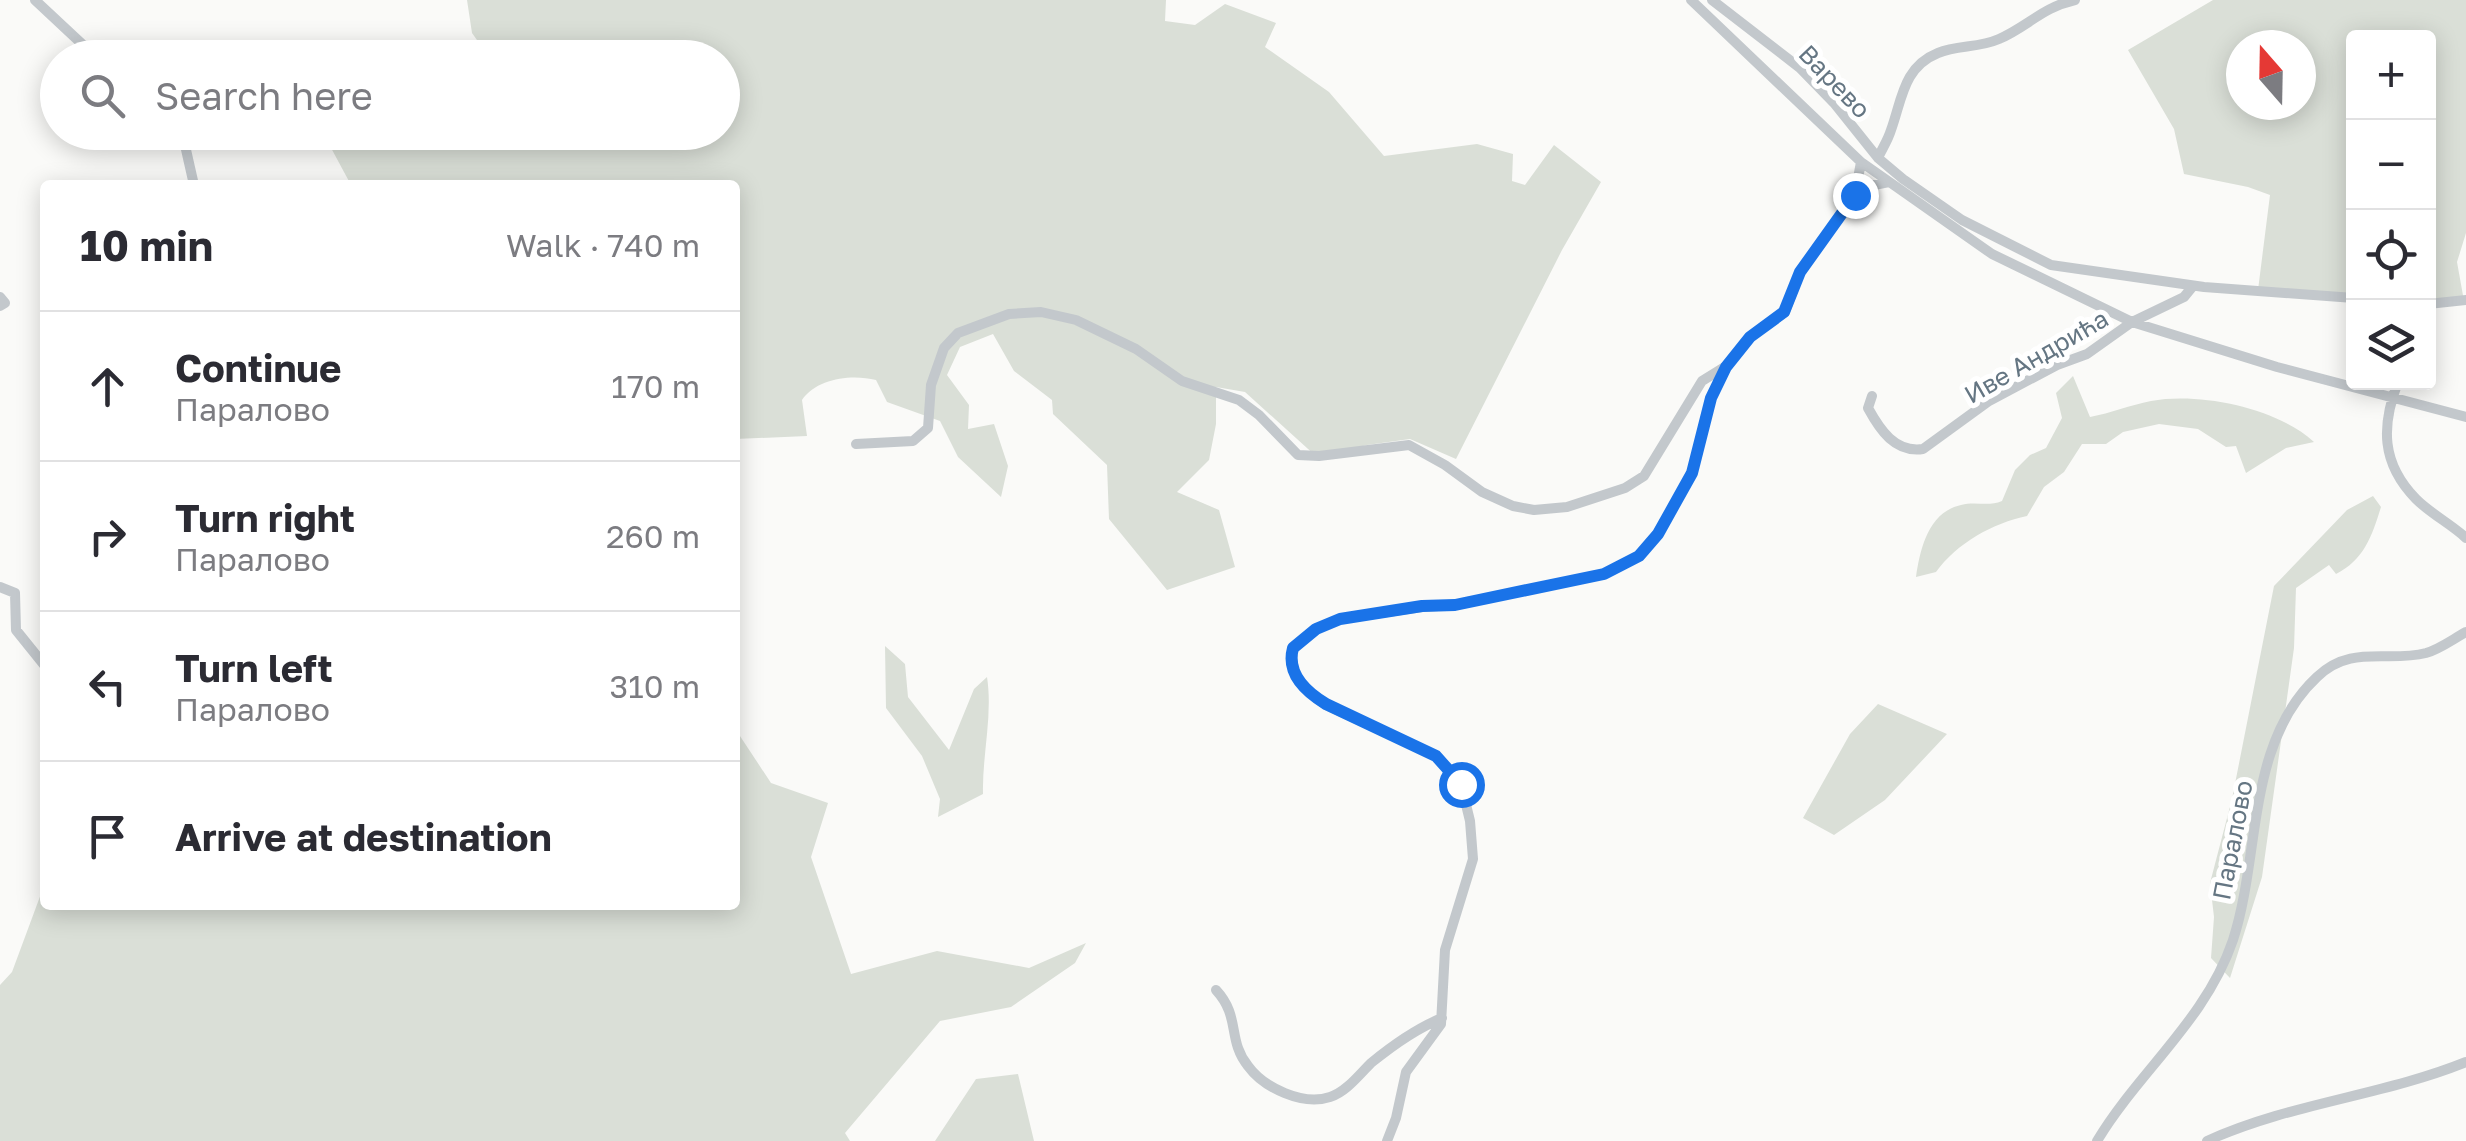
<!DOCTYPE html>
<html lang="en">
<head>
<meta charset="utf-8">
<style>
	body { margin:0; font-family:"Golos Text",sans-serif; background:#f7f7f7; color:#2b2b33 }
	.controls { position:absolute; right:30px; top:30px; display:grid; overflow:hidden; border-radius:10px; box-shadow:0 5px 25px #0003 }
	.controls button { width:90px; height:90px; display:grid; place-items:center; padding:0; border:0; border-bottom:2px solid #e1e1e2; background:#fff; color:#2b2b33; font:50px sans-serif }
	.compass { position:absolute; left:2226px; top:30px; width:90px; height:90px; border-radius:50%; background:#fff; box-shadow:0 5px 25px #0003; rotate:340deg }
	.stop { position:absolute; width:30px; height:30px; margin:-22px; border:8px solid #1a73e8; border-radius:50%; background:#fff }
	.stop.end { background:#1a73e8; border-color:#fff; box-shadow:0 2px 10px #0008 }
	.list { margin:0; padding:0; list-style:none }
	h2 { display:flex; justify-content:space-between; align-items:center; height:130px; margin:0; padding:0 40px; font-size:42px }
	h2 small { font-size:32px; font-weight:400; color:#7c7c81 }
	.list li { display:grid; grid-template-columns:65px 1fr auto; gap:30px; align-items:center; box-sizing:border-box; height:150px; padding:0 40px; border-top:2px solid #e1e1e2 }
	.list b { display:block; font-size:38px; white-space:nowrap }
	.list p { margin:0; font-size:32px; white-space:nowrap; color:#7c7c81 }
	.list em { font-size:32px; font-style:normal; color:#7c7c81 }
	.icon { flex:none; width:55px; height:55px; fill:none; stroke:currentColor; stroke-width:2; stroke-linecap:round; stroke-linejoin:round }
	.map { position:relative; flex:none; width:2466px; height:1141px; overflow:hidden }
	.search { position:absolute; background:#fff; box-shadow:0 5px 25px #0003; left:40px; top:40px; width:700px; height:110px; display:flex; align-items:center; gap:25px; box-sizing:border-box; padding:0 35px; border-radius:55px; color:#7c7c81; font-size:38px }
	.panel { position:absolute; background:#fff; box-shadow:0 5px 25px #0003; left:40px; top:180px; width:700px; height:730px; border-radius:10px }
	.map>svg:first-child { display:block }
</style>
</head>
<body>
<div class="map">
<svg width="2466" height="1141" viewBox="0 0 2466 1141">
	<rect width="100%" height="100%" fill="#fafaf8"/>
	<path fill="#dadfd7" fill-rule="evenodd" d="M467 0H1166L1165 21 1195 25 1225 4 1276 23 1265 47 1329 92 1384 156 1477 144 1513 154 1512 181 1525 185 1554 145 1601 182 1562 250 1456 459 1410 439 1367 445 1318 458 1245 392 1216 387V424L1209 460 1177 492 1219 510 1235 567 1167 590 1109 519 1107 465 1053 414 1052 400 1014 371 993 334 960 347 947 375 969 405 968 429 994 424 1008 466 1001 497 958 457 940 421 887 402 876 380C852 374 817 378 802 400L807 436 735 439V185H351L323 133 722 132V58L489 57 472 33Z
		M2213 0H2466V233L2457 262 2464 301 2429 304 2428 38H2354L2353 298 2258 290 2270 195 2248 187 2184 174 2174 129 2128 50ZM2241 45H2301V105H2241Z
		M2073 376 2090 417C2111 413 2130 405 2151 401 2200 392 2277 408 2314 442L2286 448 2246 473 2236 446 2226 447 2198 429 2159 424 2123 432 2106 444H2082L2064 472 2044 487 2027 516C1993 523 1957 543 1936 572L1916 577C1920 550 1928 512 1961 505 1976 501 1988 507 2002 501L2015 470 2030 455 2046 448 2062 418 2056 393Z
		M2373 496 2381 507C2372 536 2364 560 2336 574L2329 565 2296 588 2294 648 2262 877 2230 978 2211 958 2214 917 2210 883 2232 799 2274 586 2347 510Z
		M885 646 905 664 908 697 949 750 974 689 987 677C993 716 982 755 983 794L938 817 940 799 922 756 886 708Z
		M1878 704 1947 734 1885 800 1834 835 1803 818 1850 734Z
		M738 733 771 783 828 803 811 857 851 974 937 951 1029 968 1086 943 1075 963 1011 1007 940 1021 845 1133 850 1141H0V985L12 972 45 883V905H735V734Z
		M1018 1074 1034 1141H935L976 1079Z"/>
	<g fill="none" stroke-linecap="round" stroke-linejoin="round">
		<path stroke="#c3c8cc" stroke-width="10" d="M35 0 97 58
			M1691 0 1861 162 1992 254 2132 322 2277 367 2466 417
			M1712 0 1800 68 1834 103 1878 158 1903 179 1962 220 2051 265 2204 287 2354 298
			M182 132 194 185
			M1878 158C1882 149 1888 140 1891 130 1902 100 1903 67 1938 53 1957 45 1979 48 1999 39 2027 27 2043 7 2075 0
			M1855 195 1861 162
			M0 297 5 303 0 306
			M2428 304 2466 300
			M2398 382C2381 426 2381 463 2416 499 2431 514 2451 524 2466 538
			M1872 396 1868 408C1880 430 1895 453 1923 449L1989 401 2057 365 2087 354 2132 322 2184 297 2193 286
			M856 444 913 441 928 428 931 385 944 348 958 333 1009 314 1041 312 1076 320 1136 349 1182 381 1239 400 1259 415 1298 455 1319 456 1409 445 1445 465 1482 492 1513 506 1534 510 1567 507 1625 488 1644 476 1702 381 1723 368
			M0 587 15 593 16 630 45 666
			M45 810V829
			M1216 990C1241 1017 1227 1040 1248 1066 1264 1088 1303 1106 1330 1097 1346 1092 1359 1075 1371 1063 1393 1045 1415 1029 1442 1018
			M1387 1141 1396 1118 1406 1072 1441 1024 1445 950 1473 859 1470 821 1461 784 1436 756 1326 705C1306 692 1286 673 1293 648L1316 629 1340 619 1422 607 1455 605 1604 574 1639 556 1658 533 1692 473 1711 398 1726 367 1750 337 1785 312 1800 272 1855 195 1869 186 1889 182
			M2097 1141C2139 1071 2206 1020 2233 940 2261 854 2246 743 2317 677 2351 644 2387 663 2426 653 2440 649 2453 639 2466 632
			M2207 1141C2290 1103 2382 1096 2466 1062"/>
	</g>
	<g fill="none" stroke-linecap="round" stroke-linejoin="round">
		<path stroke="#1a73e8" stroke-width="12" d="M1461 784 1436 756 1326 704C1306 692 1286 674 1293 648L1316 629 1340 619 1422 606 1455 605 1604 574 1639 556 1658 534 1692 473 1711 398 1726 367 1750 337 1784 312 1800 272 1855 195"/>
	</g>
	<g text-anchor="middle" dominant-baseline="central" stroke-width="10" stroke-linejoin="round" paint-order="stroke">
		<g font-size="25" fill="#657683" stroke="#fff">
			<text transform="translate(1835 81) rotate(46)">Варево</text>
			<text transform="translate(2036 356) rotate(-30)">Иве Андрића</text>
			<text transform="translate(2232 840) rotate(-79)">Паралово</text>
		</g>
	</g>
</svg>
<div class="controls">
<button>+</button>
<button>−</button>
<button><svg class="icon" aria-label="locate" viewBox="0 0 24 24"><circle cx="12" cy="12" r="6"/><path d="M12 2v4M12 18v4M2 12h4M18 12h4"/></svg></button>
<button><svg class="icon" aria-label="layers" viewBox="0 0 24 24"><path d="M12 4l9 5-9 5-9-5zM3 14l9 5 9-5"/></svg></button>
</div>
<svg class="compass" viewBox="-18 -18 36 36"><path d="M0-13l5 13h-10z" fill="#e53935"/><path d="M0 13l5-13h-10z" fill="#7c7c81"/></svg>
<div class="stop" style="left:1461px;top:784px"></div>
<div class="stop end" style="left:1855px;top:195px"></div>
<div class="search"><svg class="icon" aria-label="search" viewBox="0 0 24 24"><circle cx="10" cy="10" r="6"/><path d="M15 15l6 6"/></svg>Search here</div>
<section class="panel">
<h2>10 min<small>Walk · 740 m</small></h2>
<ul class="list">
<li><svg class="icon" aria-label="ahead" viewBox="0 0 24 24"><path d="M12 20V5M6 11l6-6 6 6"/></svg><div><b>Continue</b><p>Паралово</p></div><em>170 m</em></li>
<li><svg class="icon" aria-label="right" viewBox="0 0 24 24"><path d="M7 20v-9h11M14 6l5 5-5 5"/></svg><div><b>Turn right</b><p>Паралово</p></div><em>260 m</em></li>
<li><svg class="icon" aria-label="left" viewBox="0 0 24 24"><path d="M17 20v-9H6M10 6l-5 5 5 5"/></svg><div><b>Turn left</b><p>Паралово</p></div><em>310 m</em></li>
<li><svg class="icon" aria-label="arrive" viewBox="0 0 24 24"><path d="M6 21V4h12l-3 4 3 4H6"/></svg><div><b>Arrive at destination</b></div></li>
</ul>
</section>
</div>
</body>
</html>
